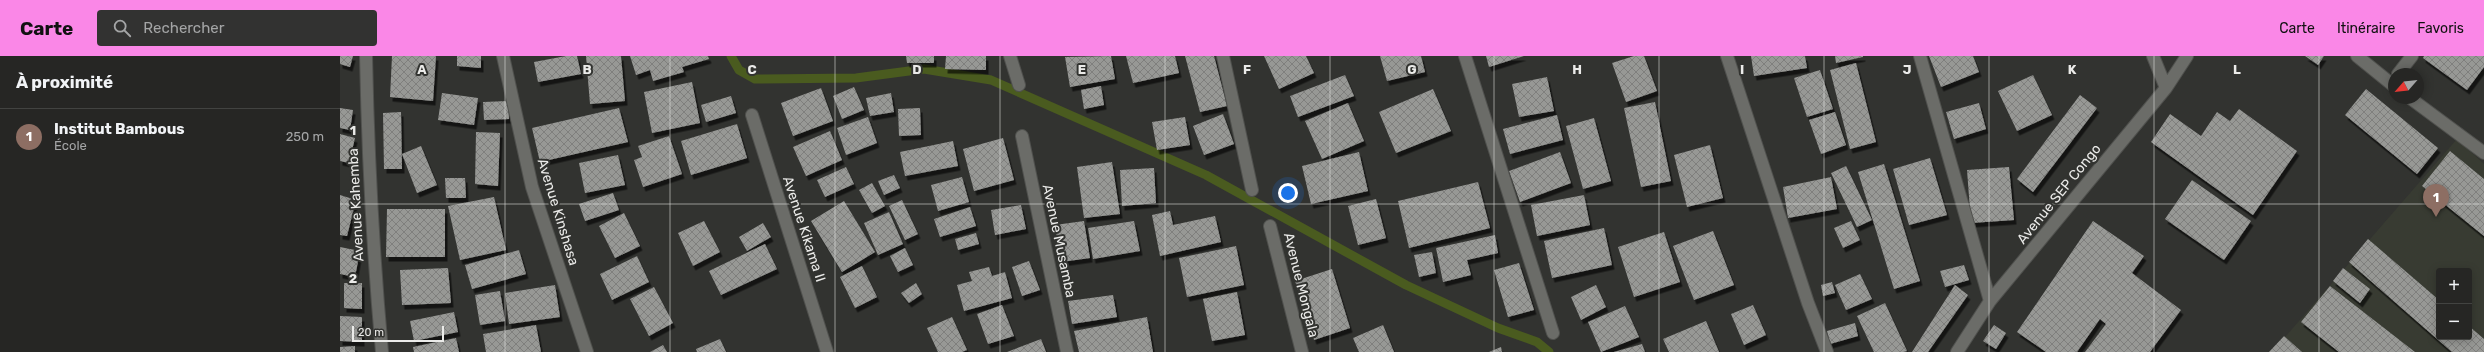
<!DOCTYPE html>
<html lang="fr">
<head>
<meta charset="utf-8">
<style>
	body { margin:0; font-family:Rubik,sans-serif; background:#323231; color:#f1f3f6 }
	.controls { position:absolute; right:12px; bottom:12px; display:grid; overflow:hidden; border-radius:4px; box-shadow:0 2px 10px #0003 }
	.controls button { width:36px; height:36px; display:grid; place-items:center; padding:0; border:0; border-bottom:1px solid #424341; background:#262624; color:#f1f3f6; font:20px sans-serif }
	.compass { position:absolute; left:2048px; top:12px; width:36px; height:36px; border-radius:50%; background:#262624; box-shadow:0 2px 10px #0003; rotate:242deg }
	.scale { position:absolute; left:12px; bottom:10px; width:92px; box-sizing:border-box; padding-left:4px; border:2px solid #ebebe9; border-top:0; font-size:11px; line-height:14px; white-space:nowrap; color:#ebebe9; -webkit-text-stroke:3px #323330; paint-order:stroke }
	.you { position:absolute; left:948px; top:137px; width:14px; height:14px; margin:-10px; border:3px solid #fff; border-radius:50%; background:#1a73e8; box-shadow:0 0 0 6px #1a73e833 }
	.badge { display:grid; place-items:center; width:26px; height:26px; border-radius:50%; background:#fa87e7; color:#fff; font-size:13px; font-weight:700 }
	.pin { position:absolute; translate:-50% -33px; filter:drop-shadow(0 1px 2px #0008) }
	.pin::after { content:''; position:absolute; top:21px; width:14px; height:12px; background:inherit; clip-path:polygon(0 0,100% 0,50% 100%) }
	.list { margin:0; padding:0; list-style:none }
	h2 { display:flex; justify-content:space-between; align-items:center; height:52px; margin:0; padding:0 16px; font-size:17px }
	h2 small { font-size:13px; font-weight:400; color:#a4a5a6 }
	.list li { display:grid; grid-template-columns:26px 1fr auto; gap:12px; align-items:center; box-sizing:border-box; height:56px; padding:0 16px; border-top:1px solid #424341 }
	.list b { display:block; font-size:15px; white-space:nowrap }
	.list p { margin:0; font-size:13px; white-space:nowrap; color:#a4a5a6 }
	.list em { font-size:13px; font-style:normal; color:#a4a5a6 }
	.icon { flex:none; width:22px; height:22px; fill:none; stroke:currentColor; stroke-width:2; stroke-linecap:round; stroke-linejoin:round }
	.map { position:relative; flex:none; width:2144px; height:296px; overflow:hidden }
	header { display:flex; align-items:center; gap:24px; box-sizing:border-box; height:56px; padding:0 20px; background:#fa87e7; color:#111 }
	header strong { font-size:19px }
	nav { display:flex; gap:22px; margin-inline-start:auto; font-size:14px }
	.search { width:280px; height:36px; background:#323231; display:flex; align-items:center; gap:10px; box-sizing:border-box; padding:0 14px; border-radius:4px; color:#a4a5a6; font-size:15px }
	main { display:flex }
	aside { flex:1; background:#262624 }
	.map>svg:first-child { display:block }
</style>
</head>
<body>
<header>
<strong>Carte</strong>
<div class="search"><svg class="icon" aria-label="search" viewBox="0 0 24 24"><circle cx="10" cy="10" r="6"/><path d="M15 15l6 6"/></svg>Rechercher</div>
<nav><a>Carte</a><a>Itinéraire</a><a>Favoris</a></nav>
</header>
<main>
<aside>
<h2>À proximité<small></small></h2>
<ul class="list">
<li><span class="badge" style="background:#8d6e63">1</span><div><b>Institut Bambous</b><p>École</p></div><em>250 m</em></li>
</ul>
</aside>
<div class="map">
<svg width="2144" height="296" viewBox="0 0 2144 296">
	<defs>
		<pattern id="building-cross-hatch" width="8" height="8" patternUnits="userSpaceOnUse"><rect width="8" height="8" fill="#979895"/><path d="M0 0l8 8M0 8l8-8" fill="none" stroke="#7f7f7d"/></pattern>
		<filter id="shadow"><feDropShadow dx="2.5" dy="4.5" stdDeviation="0" flood-color="#0009"/></filter>
	</defs>
	<rect width="100%" height="100%" fill="#323330"/>
	<path fill="#383b32" fill-rule="evenodd" d="M2117 83 2144 108V296H1932ZM2099 215H2129V281H2099Z"/>
	<g fill="none" stroke-linecap="round" stroke-linejoin="round">
		<path stroke="#4a5b1f" stroke-width="9" d="M391 0 399 14 415 23 516 22 584 13 651 24 866 119 1066 229 1158 272 1197 286 1209 296"/>
	</g>
	<path fill="url(#building-cross-hatch)" filter="url(#shadow)" d="M0 0H13L10 11 0 8Z
		M52 0H96L93 45 50 41Z
		M117 0H141V12L117 10Z
		M226 0H237L241 18 198 26 194 6Z
		M246 0H281L285 45 250 48Z
		M290 0H368L369 3 342 11 344 16 313 25 310 14 296 19Z
		M566 0H594V7H567Z
		M606 0H646V14L605 13Z
		M771 0 775 23 730 31 725 1Z
		M786 0H835L839 17 793 27Z
		M845 0H874L887 50 860 56Z
		M924 0H966L974 17 939 33Z
		M1040 0H1081L1085 16 1047 25Z
		M1146 0H1184L1149 11Z
		M1294 0H1304L1317 35 1286 46 1272 7Z
		M1411 0H1465L1467 12 1414 20Z
		M1495 0H1523V1L1496 7Z
		M1589 0H1633L1639 16 1601 31Z
		M1965 0H1984L1978 9Z
		M2084 0H2144V11L2127 34 2083 2Z
		M1516 7 1536 86 1510 93 1490 14Z
		M1480 14 1493 53 1467 61 1454 22Z
		M1005 19 1014 40 958 61 950 40Z
		M1693 19 1712 59 1677 75 1658 35Z
		M1207 21 1214 55 1179 61 1172 28Z
		M352 26 360 67 312 77 304 36Z
		M761 30 764 49 744 53 741 34Z
		M514 31 524 54 502 63 493 40Z
		M481 32 493 65 453 80 441 47Z
		M1093 33 1111 75 1056 97 1039 56Z
		M2026 33 2098 92 2077 118 2005 59Z
		M102 37 138 42 134 69 98 64Z
		M551 37 554 56 530 60 526 42Z
		M1740 39 1757 52 1693 136 1677 123Z
		M391 40 396 57 366 66 361 49Z
		M168 45 169 63 144 64 143 46Z
		M1315 46 1331 125 1301 131 1284 52Z
		M1008 47 1024 85 982 103 965 65Z
		M1639 47 1646 73 1614 83 1606 56Z
		M0 52 13 54 10 74 0 72Z
		M279 52 288 86 200 106 192 72Z
		M580 52 581 79 559 80 558 53Z
		M1899 53 1957 95 1913 159 1811 86 1830 58 1861 80 1877 56 1890 65Z
		M61 56 62 113H44L43 57Z
		M1495 56 1506 89 1481 98 1469 64Z
		M883 58 894 88 864 99 853 70Z
		M1217 59 1223 84 1170 98 1163 73Z
		M528 61 537 87 506 99 497 72Z
		M845 61 850 89 817 94 812 66Z
		M1254 62 1271 125 1243 133 1226 70Z
		M397 68 407 102 351 119 341 85Z
		M490 75 502 104 466 120 453 91Z
		M136 76 160 77 158 130 135 128Z
		M0 78 15 82 9 107 0 105Z
		M329 80 342 118 303 131 294 104 302 101 298 90Z
		M663 82 674 124 634 135 623 93Z
		M613 85 618 110 565 120 560 96Z
		M1370 89 1383 142 1347 151 1334 99Z
		M81 90 97 129 77 137 62 98Z
		M2110 95 2144 123V180L2082 130Z
		M1019 96 1028 135 971 148 962 110Z
		M1220 96 1231 127 1180 146 1169 115Z
		M278 99 285 129 245 137 239 107Z
		M1590 102 1607 159 1569 169 1553 113Z
		M772 106 780 158 744 162 737 111Z
		M1544 108 1580 225 1554 233 1518 116Z
		M1506 110 1532 164 1517 171 1491 117Z
		M506 111 514 128 485 141 477 124Z
		M1669 111 1674 164 1631 167 1627 114Z
		M814 112 816 147 782 150 780 114Z
		M554 119 560 132 544 139 538 125Z
		M622 121 629 146 598 155 591 129Z
		M1491 121 1497 153 1448 162 1443 131Z
		M105 122H125L126 142H106Z
		M1852 124 1911 165 1884 204 1825 163Z
		M1138 126 1150 172 1069 192 1058 145Z
		M532 127 545 150 532 157 519 134Z
		M273 137 279 154 245 165 239 148Z
		M0 139 16 144 7 180 0 179Z
		M1244 139 1250 169 1197 180 1191 149Z
		M154 141 166 194 120 204 108 150Z
		M1036 143 1046 182 1018 189 1008 150Z
		M562 144 578 178 565 184 549 150Z
		M504 145 535 196 502 216 471 165Z
		M681 149 686 173 655 179 651 154Z
		M630 151 636 170 600 181 594 163Z
		M47 153H105V201H46Z
		M830 155 833 169 875 160 881 186 820 200 812 159Z
		M549 156 563 188 538 199 524 167Z
		M284 157 300 190 275 202 259 170Z
		M364 165 380 196 353 210 338 177Z
		M744 165 750 202 721 206 715 169Z
		M794 165 800 195 753 203 748 172Z
		M1511 165 1520 184 1503 192 1494 172Z
		M1753 165 1804 200 1792 217 1841 254 1810 296H1745L1766 268 1760 263 1737 296H1706L1677 276Z
		M423 167 431 181 407 195 399 181Z
		M1264 172 1272 209 1212 222 1204 185Z
		M1373 175 1394 229 1354 244 1333 190Z
		M1324 176 1340 226 1294 241 1278 191Z
		M636 177 639 188 618 194 615 183Z
		M1155 179 1158 197 1127 204 1131 219 1103 226 1096 192Z
		M2028 183 2099 244V281H2129V270L2144 283V296H2112L2009 206Z
		M425 188 437 213 381 239 369 215Z
		M896 190 904 229 847 241 839 202Z
		M0 191 20 195 15 221 0 218Z
		M565 192 573 209 558 216 550 200Z
		M179 194 186 218 132 233 125 209Z
		M1092 196 1096 217 1079 221 1074 199Z
		M297 200 309 226 272 244 260 218Z
		M689 205 700 234 682 240 672 211Z
		M1179 207 1194 254 1168 261 1154 214Z
		M1624 209 1629 224 1605 231 1600 215Z
		M522 210 537 241 515 252 500 221Z
		M649 211 652 220 665 216 672 242 624 255 617 229 632 225 629 216Z
		M108 212 111 247 62 249 60 214Z
		M2003 212 2030 233 2020 247 1993 225Z
		M992 213 1010 272 974 284 955 225Z
		M1520 218 1532 243 1506 254 1495 229Z
		M1492 226 1495 237 1483 240 1481 229Z
		M4 227H22V253L4 252Z
		M576 227 582 238 569 247 561 237Z
		M215 229 220 261 169 268 165 237Z
		M1256 229 1266 251 1241 264 1231 241Z
		M1615 229 1628 239 1588 296H1572Z
		M1990 230 2075 296H1999L1961 266Z
		M314 231 333 267 309 280 290 243Z
		M160 235 165 265 140 269 135 239Z
		M897 236 905 279 872 285 863 243Z
		M773 239 777 261 732 268 728 245Z
		M1545 247 1567 295 1563 296H1534L1517 260Z
		M662 249 674 280 648 288 637 258Z
		M1413 249 1426 279 1404 289 1391 258Z
		M1285 250 1299 281 1261 296 1248 266Z
		M114 256 118 276 74 285 70 265Z
		M0 260 22 261V286L0 285Z
		M612 261 627 294 622 296H598L587 272Z
		M807 261 813 296H739L734 275Z
		M1366 265 1379 296H1329L1323 283Z
		M1515 267 1518 280 1490 288 1487 275Z
		M196 269 201 296H146L143 278Z
		M1043 269 1054 296H1019L1013 282Z
		M1654 269 1666 277 1656 293 1643 285Z
		M1944 280 1962 296H1929Z
		M116 282 119 296H74L73 291Z
		M380 283 386 296H357L356 293Z
		M701 283 706 296H667Z
		M1302 288 1305 296H1274Z
		M323 289 327 296H310Z
		M15 290V296H0V291Z
		M1161 291 1162 296H1149Z"/>
	<g fill="none" stroke-linecap="round" stroke-linejoin="round">
		<defs>
			<path id="minor" d="M26 0C28 99 33 197 42 296
				M163 0 192 131 247 296
				M670 0 679 29
				M883 0 912 134
				M1125 0 1213 277
				M1387 0 1468 247 1487 296
				M1580 0 1650 245
				M1813 0 1826 32
				M2017 0 2054 30
				M2058 18 2072 0
				M2070 42 2144 97
				M412 59 487 296
				M682 80 727 296
				M930 170 962 296
				M1617 296 1650 245 1826 32 1847 0"/>
		</defs>
		<use href="#minor" stroke="#50514e" stroke-width="14"/>
		<use href="#minor" stroke="#6b6c68" stroke-width="12"/>
	</g>
	<path fill="none" stroke="#ebebe9" stroke-width="1" stroke-opacity="0.55" d="M165 0V296M330 0V296M495 0V296M660 0V296M825 0V296M990 0V296M1154 0V296M1319 0V296M1484 0V296M1649 0V296M1814 0V296M1979 0V296M0 148H2144"/>
	<g text-anchor="middle" dominant-baseline="central" stroke-width="4" stroke-linejoin="round" paint-order="stroke">
		<g font-size="14" fill="#ebebe9" stroke="#323330">
			<text transform="translate(1719 138) rotate(-51)">Avenue SEP Congo</text>
			<text transform="translate(16 149) rotate(-93)">Avenue Kahemba</text>
			<text transform="translate(218 156) rotate(73)">Avenue Kinshasa</text>
			<text transform="translate(464 173) rotate(72)">Avenue Kikama II</text>
			<text transform="translate(719 185) rotate(78)">Avenue Musamba</text>
			<text transform="translate(961 229) rotate(76)">Avenue Mongala</text>
		</g>
	</g>
	<g font-size="13" text-anchor="middle" font-weight="bold" fill="#ebebe9" stroke="#323330" stroke-width="4" stroke-linejoin="round" paint-order="stroke">
		<text x="82" y="18">A</text>
		<text x="247" y="18">B</text>
		<text x="412" y="18">C</text>
		<text x="577" y="18">D</text>
		<text x="742" y="18">E</text>
		<text x="907" y="18">F</text>
		<text x="1072" y="18">G</text>
		<text x="1237" y="18">H</text>
		<text x="1402" y="18">I</text>
		<text x="1567" y="18">J</text>
		<text x="1732" y="18">K</text>
		<text x="1897" y="18">L</text>
		<text x="13" y="79">1</text>
		<text x="13" y="227">2</text>
	</g>
</svg>
<div class="controls">
<button>+</button>
<button>−</button>
</div>
<svg class="compass" viewBox="-18 -18 36 36"><path d="M0-13l5 13h-10z" fill="#e53935"/><path d="M0 13l5-13h-10z" fill="#a4a5a6"/></svg>
<div class="scale">20 m</div>
<div class="you"></div>
<div class="pin badge" style="left:2096px;top:161px;background:#8d6e63">1</div>
</div>
</main>
</body>
</html>
